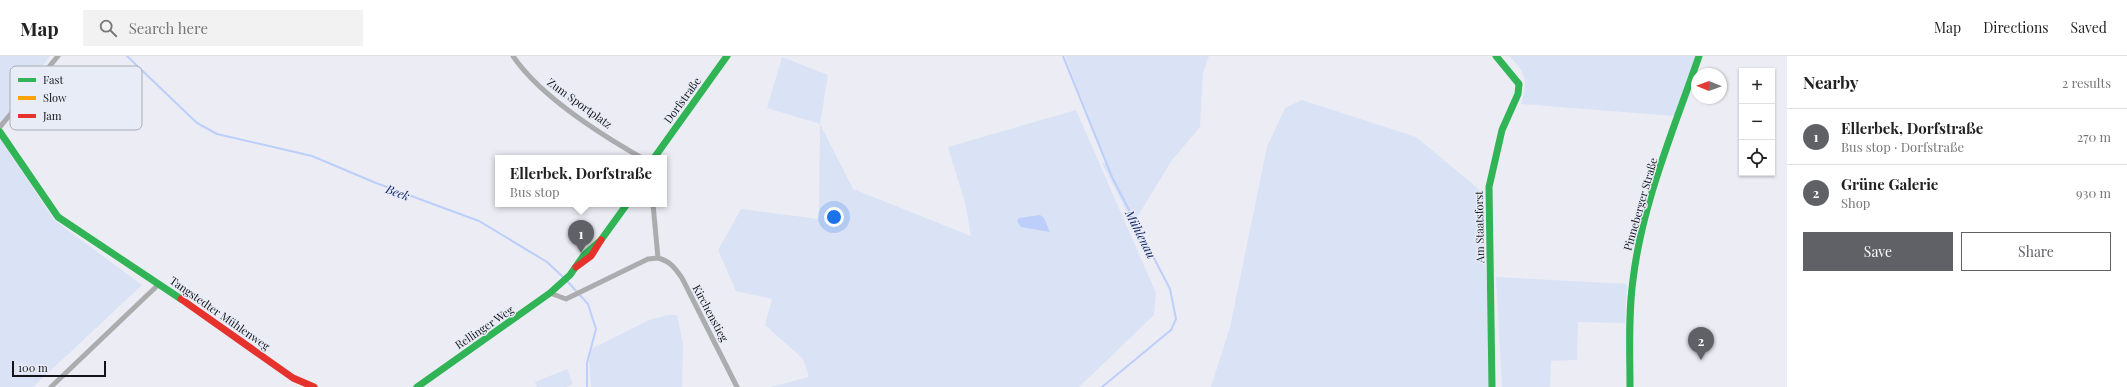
<!DOCTYPE html>
<html lang="en">
<head>
<meta charset="utf-8">
<style>
	body { margin:0; font-family:"Playfair Display",serif; background:#f2f2f2; color:#222 }
	.controls { position:absolute; right:12px; top:12px; display:grid; overflow:hidden; border-radius:0px; box-shadow:0 1px 3px #0004 }
	.controls button { width:36px; height:36px; display:grid; place-items:center; padding:0; border:0; border-bottom:1px solid #e0e0e0; background:#fff; color:#222; font:20px sans-serif }
	.compass { position:absolute; left:1691px; top:12px; width:36px; height:36px; border-radius:50%; background:#fff; box-shadow:0 1px 3px #0004; rotate:271deg }
	.scale { position:absolute; left:12px; bottom:10px; width:94px; box-sizing:border-box; padding-left:4px; border:2px solid #141519; border-top:0; font-size:11px; line-height:14px; white-space:nowrap; color:#141519; -webkit-text-stroke:3px #e8ecf7; paint-order:stroke }
	.you { position:absolute; left:834px; top:161px; width:14px; height:14px; margin:-10px; border:3px solid #fff; border-radius:50%; background:#1a73e8; box-shadow:0 0 0 6px #1a73e833 }
	.badge { display:grid; place-items:center; width:26px; height:26px; border-radius:50%; background:#606166; color:#fff; font-size:13px; font-weight:700 }
	.pin { position:absolute; translate:-50% -33px; filter:drop-shadow(0 1px 2px #0008) }
	.pin::after { content:''; position:absolute; top:21px; width:14px; height:12px; background:inherit; clip-path:polygon(0 0,100% 0,50% 100%) }
	.popup { position:absolute; left:495px; top:99px; width:172px; height:52px; box-sizing:border-box; display:grid; place-content:center; border-radius:0px; background:#fff; filter:drop-shadow(0 1px 3px #0005); font-size:13px; white-space:nowrap; color:#767676 }
	.popup b { font-size:15px; color:#222 }
	.popup::after { content:''; position:absolute; left:50%; top:100%; margin-left:-8px; border:8px solid transparent; border-top-color:#fff }
	.list { margin:0; padding:0; list-style:none }
	h2 { display:flex; justify-content:space-between; align-items:center; height:52px; margin:0; padding:0 16px; font-size:17px }
	h2 small { font-size:13px; font-weight:400; color:#767676 }
	.list li { display:grid; grid-template-columns:26px 1fr auto; gap:12px; align-items:center; box-sizing:border-box; height:56px; padding:0 16px; border-top:1px solid #e0e0e0 }
	.list b { display:block; font-size:15px; white-space:nowrap }
	.list p { margin:0; font-size:13px; white-space:nowrap; color:#767676 }
	.list em { font-size:13px; font-style:normal; color:#767676 }
	.actions { display:flex; gap:8px; padding:12px 16px }
	.actions a { flex:1; padding:9px 0; border:1px solid #606166; border-radius:0px; text-align:center; font-size:14px; color:#606166 }
	.actions .main { background:#606166; color:#fff }
	.icon { flex:none; width:22px; height:22px; fill:none; stroke:currentColor; stroke-width:2; stroke-linecap:round; stroke-linejoin:round }
	.map { position:relative; flex:none; width:1787px; height:331px; overflow:hidden }
	header { display:flex; align-items:center; gap:24px; box-sizing:border-box; height:56px; padding:0 20px; background:#fff; border-bottom:1px solid #e0e0e0 }
	header strong { font-size:19px }
	nav { display:flex; gap:22px; margin-inline-start:auto; font-size:14px }
	.search { width:280px; height:36px; background:#f2f2f2; display:flex; align-items:center; gap:10px; box-sizing:border-box; padding:0 14px; border-radius:0px; color:#767676; font-size:15px }
	main { display:flex }
	aside { flex:1; background:#fff }
	.map>svg:first-child { display:block }
</style>
</head>
<body>
<header>
<strong>Map</strong>
<div class="search"><svg class="icon" aria-label="search" viewBox="0 0 24 24"><circle cx="10" cy="10" r="6"/><path d="M15 15l6 6"/></svg>Search here</div>
<nav><a>Map</a><a>Directions</a><a>Saved</a></nav>
</header>
<main>
<div class="map">
<svg width="1787" height="331" viewBox="0 0 1787 331">
	<rect width="100%" height="100%" fill="#ecedf4"/>
	<path fill="#dae2f6" d="M0 0H50L0 68Z
		M1065 0H1209L1203 17 1200 71 1172 104 1133 168 1102 107H1106Z
		M1509 0H1695L1674 60 1521 48C1528 24 1527 18 1509 0Z
		M782 1 828 19 820 68 853 133 971 180 965 147 948 91 1076 54 1156 237 1154 259 1079 331H770L809 321 803 303 765 269 772 243 736 235 718 194 741 153 819 163 820 68 767 52Z
		M1302 44 1416 81 1481 135 1488 250 1489 331H1211L1230 271 1267 91 1285 52Z
		M0 82 54 164 142 229 33 331H0Z
		M1496 221 1627 228 1625 267 1578 266 1577 304 1551 305 1550 331H1502Z
		M667 259H677L683 288 682 331H591L589 305 591 293 647 265Z
		M567 313 573 328 566 331H537L535 326Z"/>
	<path fill="#bccefa" d="M1040 159 1044 162 1050 176 1021 171 1017 165 1019 162Z"/>
	<g fill="none" stroke-linecap="round" stroke-linejoin="round">
		<path stroke="#bccefa" stroke-width="2" d="M127 0 197 67 217 78 312 100 376 127 479 165 547 206 564 222
			M1063 0 1112 121 1170 233 1176 263 1171 274 1102 331
			M567 225 588 248 596 273 587 307V331"/>
		<path stroke="#abacae" stroke-width="5" d="M513 0C540 40 600 78 642 102
			M0 71 58 0
			M653 148 658 202C670 205 675 212 682 222L737 331
			M550 237 566 243 648 203 658 202
			M51 331 159 228"/>
		<path stroke="#30b455" stroke-width="7" d="M0 76 58 161 181 243
			M654 102 727 0
			M417 331 550 237 570 219 584 199 601 184 627 148
			M1492 331 1489 131 1502 74 1518 38 1519 28 1496 0
			M1630 331C1630 296 1628 260 1633 224 1642 147 1674 73 1699 0"/>
		<path stroke="#e5322d" stroke-width="7" d="M576 211 591 200 601 184
			M181 243 293 322 314 331"/>
	</g>
	<g text-anchor="middle" dominant-baseline="central" stroke-width="3" stroke-linejoin="round" paint-order="stroke">
		<g font-size="11" fill="#141519" stroke="#e8ecf7">
			<text transform="translate(682 44) rotate(-54)">Dorfstraße</text>
			<text transform="translate(580 47) rotate(36)">Zum Sportplatz</text>
			<text transform="translate(1640 148) rotate(-74)">Pinneberger Straße</text>
			<text transform="translate(1479 171) rotate(-91)">Am Staatsforst</text>
			<text transform="translate(220 257) rotate(35)">Tangstedter Mühlenweg</text>
			<text transform="translate(711 257) rotate(62)">Kirchenstieg</text>
			<text transform="translate(484 271) rotate(-34)">Rellinger Weg</text>
		</g>
		<g font-size="12" font-style="italic" fill="#112365" stroke="#e8ecf7">
			<text transform="translate(398 136) rotate(20)">Beek</text>
			<text transform="translate(1141 178) rotate(63)">Mühlenau</text>
		</g>
	</g>
	<rect x="10" y="10" width="132" height="64" rx="6" fill="#e8ecf7" stroke="#a8acb4" stroke-width="1"/>
	<rect x="18" y="22" width="18" height="4" fill="#30b455"/>
	<rect x="18" y="40" width="18" height="4" fill="#ff9f0a"/>
	<rect x="18" y="58" width="18" height="4" fill="#e5322d"/>
	<g font-size="11" fill="#141519">
		<text x="43" y="28">Fast</text>
		<text x="43" y="46">Slow</text>
		<text x="43" y="64">Jam</text>
	</g>
</svg>
<div class="controls">
<button>+</button>
<button>−</button>
<button><svg class="icon" aria-label="locate" viewBox="0 0 24 24"><circle cx="12" cy="12" r="6"/><path d="M12 2v4M12 18v4M2 12h4M18 12h4"/></svg></button>
</div>
<svg class="compass" viewBox="-18 -18 36 36"><path d="M0-13l5 13h-10z" fill="#e53935"/><path d="M0 13l5-13h-10z" fill="#767676"/></svg>
<div class="scale">100 m</div>
<div class="you"></div>
<div class="pin badge" style="left:581px;top:197px">1</div>
<div class="popup"><b>Ellerbek, Dorfstraße</b>Bus stop</div>
<div class="pin badge" style="left:1701px;top:304px">2</div>
</div>
<aside>
<h2>Nearby<small>2 results</small></h2>
<ul class="list">
<li><span class="badge">1</span><div><b>Ellerbek, Dorfstraße</b><p>Bus stop · Dorfstraße</p></div><em>270 m</em></li>
<li><span class="badge">2</span><div><b>Grüne Galerie</b><p>Shop</p></div><em>930 m</em></li>
</ul>
<div class="actions"><a class="main">Save</a><a>Share</a></div>
</aside>
</main>
</body>
</html>
